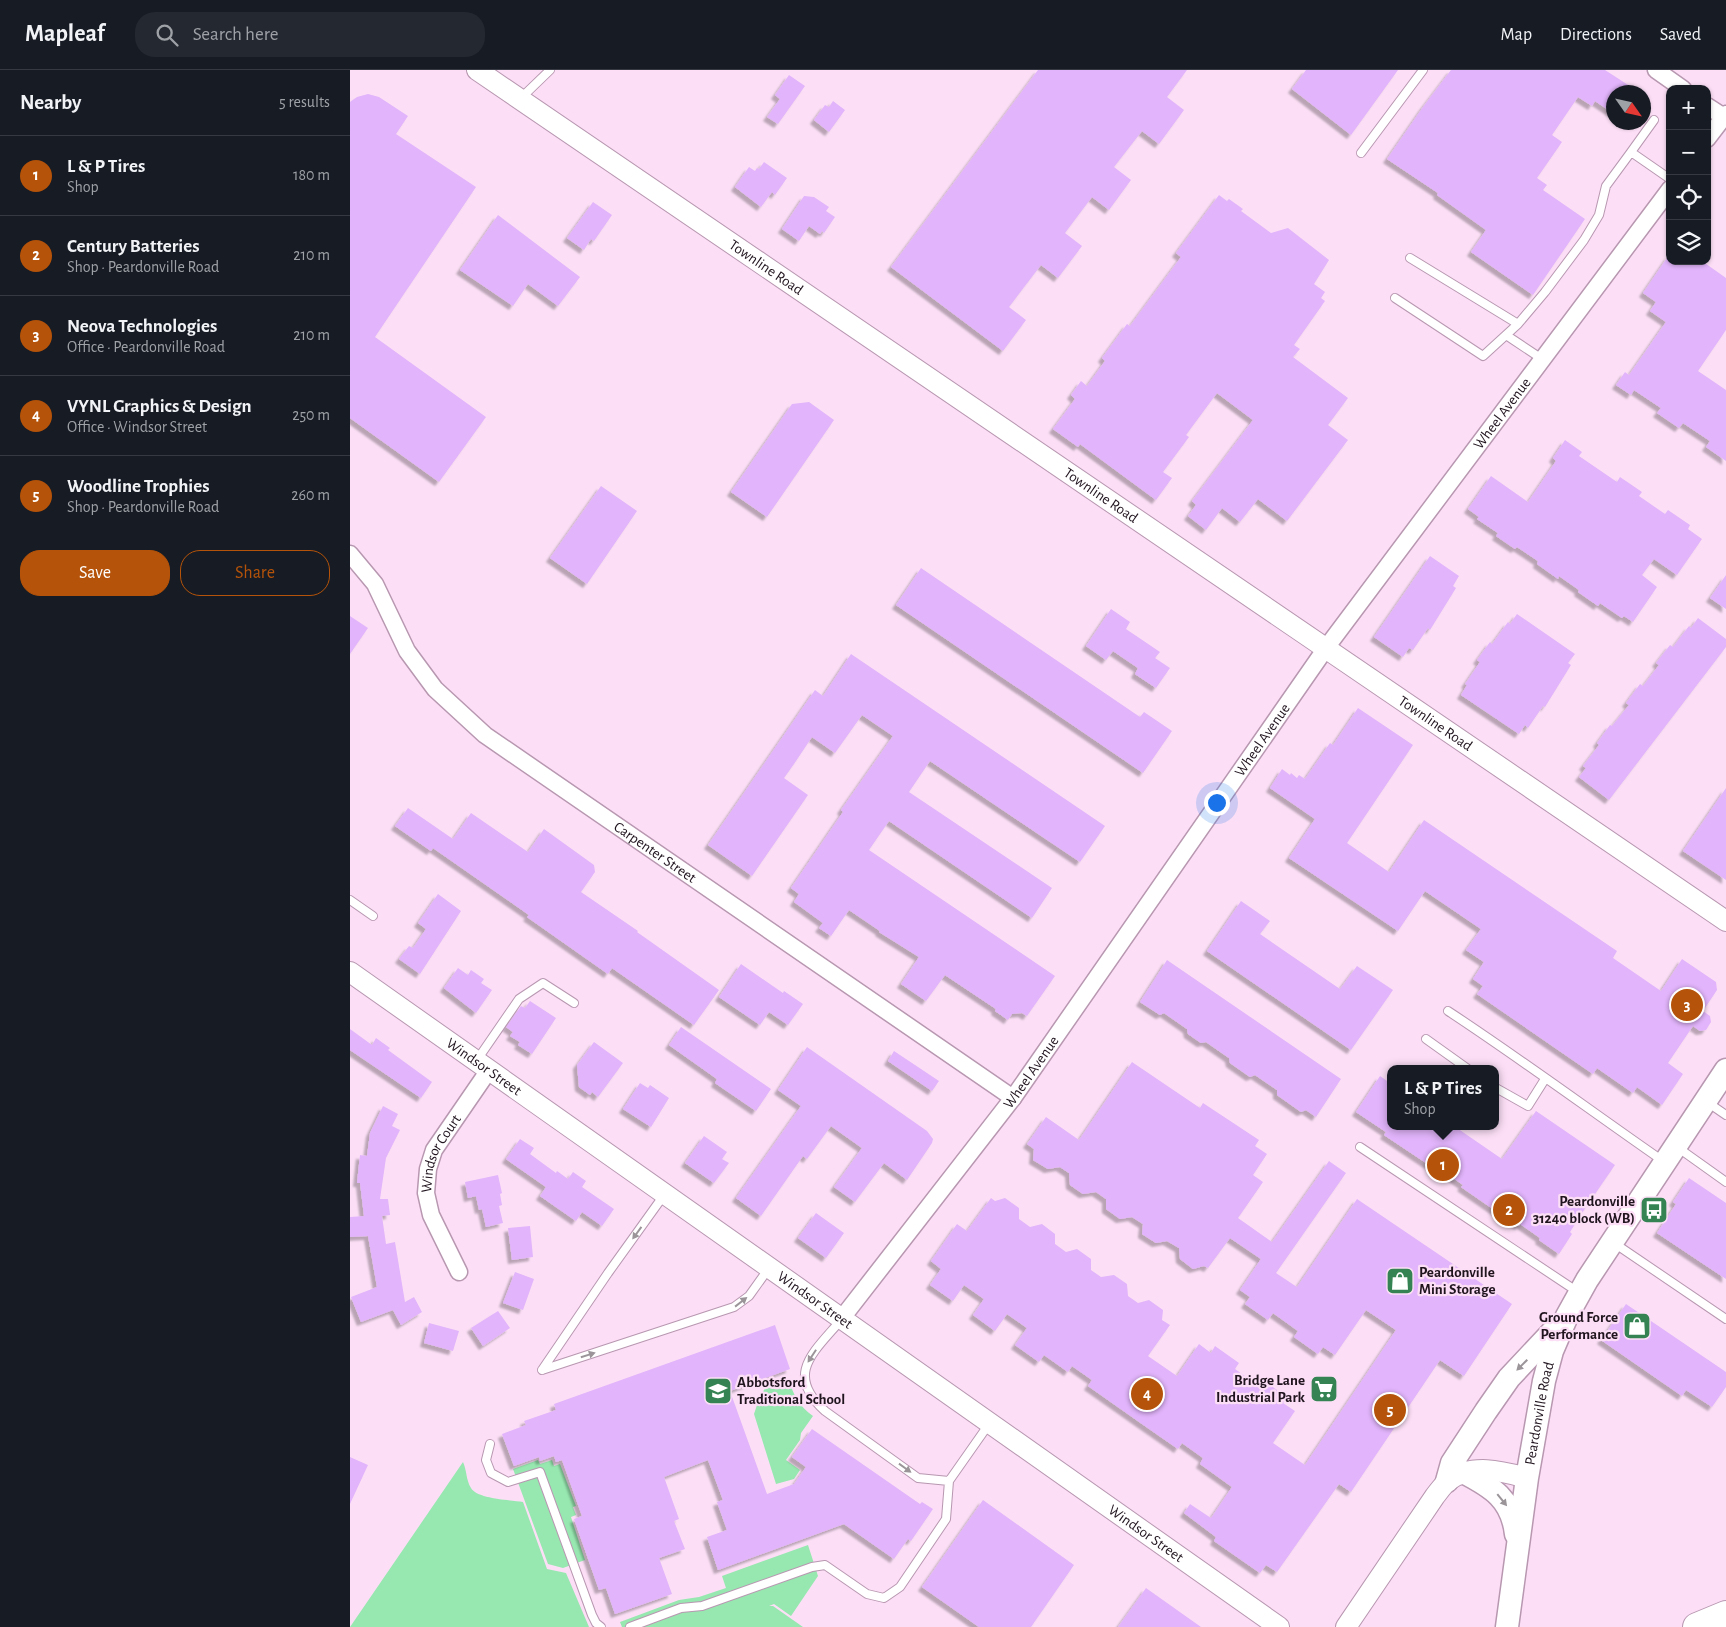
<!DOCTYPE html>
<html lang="en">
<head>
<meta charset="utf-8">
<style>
	body { margin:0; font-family:"Alegreya Sans",sans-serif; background:#242831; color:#f1f3f6 }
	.controls { position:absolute; right:15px; top:15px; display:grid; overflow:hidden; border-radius:10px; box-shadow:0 1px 4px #0004 }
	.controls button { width:45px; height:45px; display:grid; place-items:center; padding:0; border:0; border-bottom:1px solid #363941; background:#171b24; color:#f1f3f6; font:25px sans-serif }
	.compass { position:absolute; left:1256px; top:15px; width:45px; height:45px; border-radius:50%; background:#171b24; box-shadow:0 1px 4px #0004; rotate:124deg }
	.you { position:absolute; left:866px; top:732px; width:18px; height:18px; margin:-12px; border:4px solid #fff; border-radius:50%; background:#1a73e8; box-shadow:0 0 0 8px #1a73e833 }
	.badge { display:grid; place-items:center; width:32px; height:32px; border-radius:50%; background:#b45309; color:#fff; font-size:16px; font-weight:700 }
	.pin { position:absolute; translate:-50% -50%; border:2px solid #fff; box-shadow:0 1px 5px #0006 }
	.popup { position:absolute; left:1037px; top:995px; width:112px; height:65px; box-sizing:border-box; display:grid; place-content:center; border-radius:10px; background:#171b24; filter:drop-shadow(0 1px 4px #0005); font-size:16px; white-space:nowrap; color:#9ea1a6 }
	.popup b { font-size:19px; color:#f1f3f6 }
	.popup::after { content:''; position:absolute; left:50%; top:100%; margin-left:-10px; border:10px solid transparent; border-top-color:#171b24 }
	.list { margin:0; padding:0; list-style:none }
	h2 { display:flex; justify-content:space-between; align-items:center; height:65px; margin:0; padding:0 20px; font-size:21px }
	h2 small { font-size:16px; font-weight:400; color:#9ea1a6 }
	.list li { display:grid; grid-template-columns:32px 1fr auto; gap:15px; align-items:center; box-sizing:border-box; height:80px; padding:0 20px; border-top:1px solid #363941 }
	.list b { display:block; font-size:19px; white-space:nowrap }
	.list p { margin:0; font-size:16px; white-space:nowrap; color:#9ea1a6 }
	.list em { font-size:16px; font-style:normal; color:#9ea1a6 }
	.actions { display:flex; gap:10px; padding:15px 20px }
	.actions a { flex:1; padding:11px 0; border:1px solid #b45309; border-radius:20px; text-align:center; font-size:18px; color:#b45309 }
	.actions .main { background:#b45309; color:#fff }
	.icon { flex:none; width:28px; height:28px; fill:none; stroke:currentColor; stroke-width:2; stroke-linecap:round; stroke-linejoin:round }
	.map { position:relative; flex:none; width:1376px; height:1557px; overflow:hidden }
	header { display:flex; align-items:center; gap:30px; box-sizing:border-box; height:70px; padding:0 25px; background:#171b24; border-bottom:1px solid #363941 }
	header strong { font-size:24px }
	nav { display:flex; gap:28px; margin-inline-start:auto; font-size:18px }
	.search { width:350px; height:45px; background:#242831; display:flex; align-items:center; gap:12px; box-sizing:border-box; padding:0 18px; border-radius:20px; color:#9ea1a6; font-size:19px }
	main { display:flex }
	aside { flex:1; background:#171b24 }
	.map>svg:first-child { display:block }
</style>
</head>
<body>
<header>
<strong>Mapleaf</strong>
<div class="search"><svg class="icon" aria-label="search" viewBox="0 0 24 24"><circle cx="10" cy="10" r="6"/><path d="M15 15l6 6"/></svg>Search here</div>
<nav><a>Map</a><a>Directions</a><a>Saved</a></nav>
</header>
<main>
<aside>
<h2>Nearby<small>5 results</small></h2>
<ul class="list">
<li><span class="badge">1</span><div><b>L &amp; P Tires</b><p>Shop</p></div><em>180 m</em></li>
<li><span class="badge">2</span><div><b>Century Batteries</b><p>Shop · Peardonville Road</p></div><em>210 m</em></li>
<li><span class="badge">3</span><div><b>Neova Technologies</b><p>Office · Peardonville Road</p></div><em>210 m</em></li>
<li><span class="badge">4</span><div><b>VYNL Graphics &amp; Design</b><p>Office · Windsor Street</p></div><em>250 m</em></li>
<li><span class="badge">5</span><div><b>Woodline Trophies</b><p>Shop · Peardonville Road</p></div><em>260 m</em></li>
</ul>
<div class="actions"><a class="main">Save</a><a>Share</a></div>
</aside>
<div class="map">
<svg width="1376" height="1557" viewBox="0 0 1376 1557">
	<defs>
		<filter id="shadow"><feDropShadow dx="-4" dy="4" stdDeviation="1" flood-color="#0004"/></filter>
	</defs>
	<rect width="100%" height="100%" fill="#fcdff6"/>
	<path fill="#97e7b0" d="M439 1309C443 1325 449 1336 463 1346L451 1363 450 1370 436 1390 450 1400 444 1409 426 1414 404 1344 410 1326 416 1317Z
		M188 1390 190 1394 202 1390 204 1396 210 1394 226 1436 223 1437 226 1445 221 1447 235 1490 213 1498 198 1494 163 1399Z
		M113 1392C117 1401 116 1410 121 1418 127 1429 161 1430 173 1432L197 1499 216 1503 239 1557H0Z
		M458 1475 468 1506 441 1546 424 1534 419 1536H423L453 1557H272L270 1552 329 1530 349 1527 376 1518 372 1506Z"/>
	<path fill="#e2b4fb" filter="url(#shadow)" d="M688 0H837L817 27 834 40 809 74 792 61 764 97 781 110 759 140 742 127 715 163 732 176 708 208 691 195 659 237 676 250 653 281 541 197Z
		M956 0H1048L1001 65 942 19Z
		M1101 0H1255L1289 22H1264V44L1245 31 1242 36 1228 27 1202 65 1212 72 1187 108 1197 115 1193 120 1235 149 1183 225 1121 182 1136 160 1087 125 1088 123 1037 89 1073 37Z
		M439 5 455 16 428 54 417 47 430 29 425 25Z
		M18 24 29 27 58 46 46 64 126 117 25 267 136 347 89 412 0 348V32L7 27Z
		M483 31 495 40 479 62 464 50 475 35 479 37Z
		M414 92 437 108 425 125 422 122 411 137 385 117 399 97 405 101 407 98 409 99Z
		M869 125 877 131 879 129 893 139 891 141 921 163 938 158 979 190 964 214 975 222 971 228 975 231 944 275 950 279 943 287 998 328 978 355 998 370 937 451 908 429 890 452 872 438 856 460 838 446 846 435 842 431 903 350 867 323 836 365 839 367 813 402 822 408 806 430 730 374 728 377 703 359 725 329 721 325 731 311 737 316 755 291 752 288 777 254 780 256 831 187 826 183Z
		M454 126 464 127 479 137 476 141 485 147 474 163 472 161 470 164 459 156 449 171 432 159Z
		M243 132 262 145 244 171 241 169 234 180 217 168Z
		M148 145 230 207 208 236 178 214 163 236 110 200Z
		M1319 185 1320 191H1352L1376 208V260L1348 301 1376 320V391L1356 377 1360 371 1333 353 1329 358 1307 343 1311 338 1284 320 1281 325 1266 315 1275 302 1279 305 1316 252 1300 241 1306 232 1293 223Z
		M459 332 484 350 417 447 381 422 442 334Z
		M1215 370 1232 382 1229 386 1267 412 1270 407 1292 422 1289 426 1315 444 1318 440 1340 455 1338 459 1352 469 1327 505 1304 489 1292 505 1307 517 1283 552 1274 546 1272 548 1250 533 1248 536 1228 522 1229 520 1209 506 1208 509 1187 494 1188 491 1167 477 1165 479 1146 466 1148 463 1127 449 1129 447 1118 439 1141 406 1178 432 1206 391 1203 388Z
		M251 416 287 441 237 514 200 488Z
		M1080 486 1109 506 1103 516 1106 518 1080 560 1078 558 1063 580 1059 578 1053 587 1024 567Z
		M571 498 790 647 794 642 822 661 793 703 546 535Z
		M1376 505V539L1360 528Z
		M761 539 780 552 776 559 810 582 805 588 820 598 806 618 785 604 788 598 763 581 756 590 736 576Z
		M1167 544 1225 584 1218 593 1221 595 1195 637 1193 636 1178 658 1175 655 1169 664 1111 625 1117 615 1115 614 1130 592 1127 590 1140 572 1142 574 1158 552 1160 554Z
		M0 546 18 558 0 584Z
		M1348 548 1376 569V577L1259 730 1229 707 1236 698 1233 696 1249 675 1247 673 1260 655 1262 656 1279 635 1276 633 1290 614 1293 616 1309 595 1306 593 1320 575 1323 577 1339 556 1341 558Z
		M501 584 755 756 730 792 580 691 559 722 702 818 682 848 539 751 519 780 705 906 677 946 672 943 662 944 658 950 645 941 646 939 595 905 576 931 551 914 569 887 529 862 530 861 499 840 481 866 469 858 473 853 444 832 449 824 441 818 493 742 491 740 543 666 512 645 485 683 462 667 444 694 434 708 458 725 402 806 358 775 465 620 473 626Z
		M1008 638 1063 675 997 773 1039 802 1074 750 1267 881 1263 888 1311 921 1332 889 1366 912 1367 920 1353 941 1360 946 1361 952 1356 960 1350 961 1343 956 1318 993 1333 1004 1312 1035 1287 1017 1283 1023 1247 998 1243 1004 1127 924 1133 916 1123 909 1134 892 1116 880 1131 859 1075 821 1048 861 939 788 965 749 920 718 932 699 940 705 941 703 947 708 949 705 955 709 980 673 983 675Z
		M1376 718V810L1333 781Z
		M58 738 103 769 121 743 178 782 194 759 244 795 245 802 231 822 288 861 287 862 369 920 344 955 262 898 258 904 177 847 179 845 83 778 81 781 45 756Z
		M88 824 111 841 70 904 49 889 59 876 63 878 76 859 68 853Z
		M891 831 920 851 910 864 990 919 1007 896 1043 920 1001 980 857 881Z
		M817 890 991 1009 966 1047 956 1040 951 1042 927 1025V1020L905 1005 900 1007 880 993 879 988 856 972 851 973 838 964 837 959 814 943 810 945 790 932Z
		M391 894 433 923 434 921 453 934 438 955 419 942 410 955 369 927Z
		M108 898 118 905 121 900 134 909 131 913 142 920 126 943 94 918Z
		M180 931 206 948 182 984 168 975 170 972 160 966 163 962 156 957 171 936 175 938Z
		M331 957 421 1019 406 1041 365 1013 367 1009 319 975Z
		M0 959 22 975 26 968 40 978 38 980 82 1012 71 1028 0 980Z
		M244 972 273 993 248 1027 242 1022 240 1025 229 1017 227 995Z
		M457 977 577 1061 583 1069 582 1073 557 1110 534 1093 505 1132 484 1117 512 1078 481 1056 457 1089 453 1086 411 1146 386 1128 451 1036 428 1020Z
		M544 981 589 1011 582 1021 538 991Z
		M782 992 850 1038 853 1033 909 1070 905 1076 917 1084 903 1105 913 1112 888 1148 922 1172 979 1091 996 1103 926 1203 947 1217 1007 1129 1162 1234 1114 1306 1090 1290 1001 1422 989 1414 927 1502 916 1495 910 1503 864 1471 866 1467 834 1443 840 1434 861 1448 882 1417 850 1394 853 1388 832 1373 828 1379 792 1354 738 1316 742 1310 722 1296 718 1302 694 1285 689 1292 665 1275 677 1258 657 1244 645 1261 623 1245 634 1229 614 1215 603 1231 580 1215 591 1199 581 1191 607 1154 617 1161 641 1128 645 1131 655 1128 669 1138V1149L680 1157 692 1154 705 1164V1174L716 1182 727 1179 741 1189V1200L751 1207 764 1205 777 1214 778 1226 788 1233 799 1230 813 1240 812 1250 820 1255 798 1286 827 1306 849 1274 861 1283 865 1276 889 1293 885 1299 909 1316 913 1310 937 1327 933 1333 945 1341 923 1373 955 1395 1046 1260 1016 1240 985 1285 973 1277 968 1284 944 1267 948 1261 923 1243 918 1250 895 1234 900 1227 890 1220 911 1189 880 1168 858 1198 854 1196 843 1199 830 1189 829 1178 817 1171 806 1173 792 1164 793 1154 782 1147 770 1149 756 1139V1129L746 1122 733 1124 720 1115 719 1103 710 1097 698 1099 683 1090 684 1079 677 1074 696 1047 729 1070Z
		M1030 1006 1040 1013V1056H1104L1152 1089 1186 1041 1265 1095 1232 1143 1220 1162 1222 1164 1209 1184 1189 1170 1190 1168 1170 1154 1169 1156 1150 1144 1111 1117 1113 1115 1093 1101 1091 1103 1034 1065 1036 1062 1006 1042Z
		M290 1013 298 1018 300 1015 319 1028 301 1057 273 1039Z
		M33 1036 48 1044 42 1056 50 1060 36 1088 30 1129H38L40 1145 32 1146 36 1174 45 1172 55 1232 64 1227 72 1242 51 1255 43 1240 11 1252 1 1227 27 1217 18 1166 0 1167V1147L14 1146 10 1113H7L10 1085 17 1086 20 1063Z
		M354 1066 377 1082 372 1089 379 1093 364 1113 335 1093Z
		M170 1069 184 1078 180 1084 206 1103 207 1101 218 1109 223 1102 236 1111 232 1117 264 1139 252 1156 232 1142 226 1151 190 1126 196 1117 156 1089Z
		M148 1105 152 1123 150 1124 152 1135 149 1136 153 1153 136 1157 132 1139 129 1140 126 1126 118 1128 115 1112Z
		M1339 1108 1376 1133V1209L1307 1163 1326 1134 1323 1132Z
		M466 1143 494 1163 476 1188 448 1168Z
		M180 1156 183 1187 162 1190 158 1158Z
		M165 1202 184 1209 173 1240 153 1233Z
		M1276 1234 1376 1302V1317L1362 1337 1336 1320 1332 1326 1251 1270Z
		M148 1241 160 1258 133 1276 121 1258Z
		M79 1253 109 1261 103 1281 74 1273Z
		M425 1255 440 1299 380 1321 417 1424 444 1414 456 1397 442 1387 462 1359 570 1434 572 1432 583 1439 561 1471 558 1469 544 1489 494 1454 368 1500 357 1467 377 1460 367 1432 373 1430 358 1390 314 1407 329 1449 324 1451 335 1479 309 1488 322 1524 265 1544 256 1518 249 1520 224 1449 232 1446 212 1390 206 1392 204 1386 190 1391 189 1387 164 1396 152 1364 176 1355 174 1351 206 1340 204 1334Z
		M0 1387 18 1395 0 1434Z
		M633 1430 724 1495 681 1557H629L572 1517Z
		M796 1518 851 1557H768Z"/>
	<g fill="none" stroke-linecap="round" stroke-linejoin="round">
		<defs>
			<path id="service" d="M171 28 200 0
				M1304 50 1281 82 1320 109
				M1011 83 1073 0
				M1060 188 1168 254
				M1045 228 1133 286 1168 254 1195 222 1234 170 1249 145 1256 116 1281 82
				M1156 265 1192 289
				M0 830 23 846
				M1098 941C1171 989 1241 1041 1313 1091
				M1076 969 1118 999
				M127 990 169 929 193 913 224 933
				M1146 1018 1178 1036 1195 1009
				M1357 1032 1376 1045
				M1010 1077 1228 1222
				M1327 1077 1376 1112
				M1264 1173 1376 1249
				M491 1250C464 1282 434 1304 475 1341L568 1408 599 1411 639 1354
				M192 1300 384 1237 399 1226 419 1198
				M192 1300 258 1203 314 1125
				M140 1374 136 1390 141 1403 158 1412 190 1402 242 1545 246 1553 251 1557
				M280 1557 331 1538 352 1536 462 1497 475 1495 517 1524 534 1528 550 1517 596 1449 599 1411"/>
			<g id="minor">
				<path d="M1306 0 1333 19"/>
				<path d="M1357 36 1374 47"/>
				<path d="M1357 69 1376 44"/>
				<path id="s1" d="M0 484 25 514 57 581 85 619 135 665 663 1028"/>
				<path id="s2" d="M109 1202 81 1145 76 1123 78 1099 84 1080 139 1000"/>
				<path id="s3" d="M492 1248 663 1028 976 578 1320 119"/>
			</g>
			<g id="tertiary">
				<path id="s4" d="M127 0 1376 851"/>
				<path id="s5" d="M0 902 929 1557"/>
				<path d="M996 1557 1085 1426C1089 1421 1093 1415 1098 1411 1121 1393 1152 1401 1177 1408"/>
			</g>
			<g id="secondary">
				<path d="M1113 1402C1142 1417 1162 1429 1166 1464"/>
				<path d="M1097 1411 1102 1393 1136 1341 1159 1308 1206 1258"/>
				<path id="s6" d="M1157 1557 1177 1408 1194 1311 1202 1281 1217 1246 1237 1210 1376 1000"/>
			</g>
			<path id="motorway" d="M1347 1557 1376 1545"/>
		</defs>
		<use href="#service" stroke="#b897b1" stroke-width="10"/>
		<use href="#minor" stroke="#b897b1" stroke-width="19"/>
		<use href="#tertiary" stroke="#b897b1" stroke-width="22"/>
		<use href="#secondary" stroke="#b897b1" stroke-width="25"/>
		<use href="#motorway" stroke="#b897b1" stroke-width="30"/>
		<use href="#service" stroke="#fff" stroke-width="8"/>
		<use href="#minor" stroke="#fff" stroke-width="16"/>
		<use href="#tertiary" stroke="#fff" stroke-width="20"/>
		<use href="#secondary" stroke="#fff" stroke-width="22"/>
		<use href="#motorway" stroke="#fff" stroke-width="28"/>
	</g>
	<defs><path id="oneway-solid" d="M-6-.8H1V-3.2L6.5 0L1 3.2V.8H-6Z" transform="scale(1.25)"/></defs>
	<g fill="#9b959a">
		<use href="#oneway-solid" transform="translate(287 1163) rotate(126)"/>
		<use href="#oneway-solid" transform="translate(391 1232) rotate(-38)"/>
		<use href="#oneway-solid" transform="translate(238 1285) rotate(-17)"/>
		<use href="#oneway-solid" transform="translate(462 1286) rotate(123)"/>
		<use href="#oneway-solid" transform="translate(1172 1295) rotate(135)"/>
		<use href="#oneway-solid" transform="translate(555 1398) rotate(36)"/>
		<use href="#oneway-solid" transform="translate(1152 1430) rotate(51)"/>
	</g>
	<defs>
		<symbol id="bus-square" viewBox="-11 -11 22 22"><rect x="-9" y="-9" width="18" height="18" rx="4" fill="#358353" stroke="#fcdff6"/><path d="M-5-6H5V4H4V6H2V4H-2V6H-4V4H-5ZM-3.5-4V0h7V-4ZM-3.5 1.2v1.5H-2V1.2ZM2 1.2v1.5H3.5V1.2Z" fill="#fff"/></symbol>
		<symbol id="shop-square" viewBox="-11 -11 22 22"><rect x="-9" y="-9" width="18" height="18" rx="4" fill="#358353" stroke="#fcdff6"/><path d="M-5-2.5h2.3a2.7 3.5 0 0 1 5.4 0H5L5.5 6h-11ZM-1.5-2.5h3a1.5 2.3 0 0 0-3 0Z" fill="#fff"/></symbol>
		<symbol id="supermarket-square" viewBox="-11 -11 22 22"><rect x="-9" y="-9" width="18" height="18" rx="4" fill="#358353" stroke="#fcdff6"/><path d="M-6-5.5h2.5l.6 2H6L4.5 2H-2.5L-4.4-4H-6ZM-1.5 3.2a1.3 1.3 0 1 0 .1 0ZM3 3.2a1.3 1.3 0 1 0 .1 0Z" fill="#fff"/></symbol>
		<symbol id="school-square" viewBox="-11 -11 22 22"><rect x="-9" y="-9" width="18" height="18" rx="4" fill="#358353" stroke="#fcdff6"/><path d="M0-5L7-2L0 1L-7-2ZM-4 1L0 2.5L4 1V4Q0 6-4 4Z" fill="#fff"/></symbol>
	</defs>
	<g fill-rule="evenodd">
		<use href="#bus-square" x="1288" y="1124" width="32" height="32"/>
		<use href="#shop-square" x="1034" y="1195" width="32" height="32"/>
		<use href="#shop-square" x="1271" y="1240" width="32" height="32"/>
		<use href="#supermarket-square" x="958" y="1303" width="32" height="32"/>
		<use href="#school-square" x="352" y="1305" width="32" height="32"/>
	</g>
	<g text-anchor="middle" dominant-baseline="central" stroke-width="4.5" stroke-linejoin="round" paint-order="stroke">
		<g font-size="15" fill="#20141e" stroke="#fcdff6">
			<text stroke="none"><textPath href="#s4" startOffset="350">Townline Road</textPath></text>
			<text stroke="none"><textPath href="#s3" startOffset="1120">Wheel Avenue</textPath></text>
			<text stroke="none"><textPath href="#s4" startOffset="755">Townline Road</textPath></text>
			<text stroke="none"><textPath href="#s4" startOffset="1160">Townline Road</textPath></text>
			<text stroke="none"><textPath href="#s3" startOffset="715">Wheel Avenue</textPath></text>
			<text stroke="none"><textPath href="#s1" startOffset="435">Carpenter Street</textPath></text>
			<text stroke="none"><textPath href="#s5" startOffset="164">Windsor Street</textPath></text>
			<text stroke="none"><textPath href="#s3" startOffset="310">Wheel Avenue</textPath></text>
			<text stroke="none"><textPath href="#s2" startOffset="129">Windsor Court</textPath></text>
			<text stroke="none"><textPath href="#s5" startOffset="569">Windsor Street</textPath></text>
			<text stroke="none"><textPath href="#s6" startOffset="216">Peardonville Road</textPath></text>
			<text stroke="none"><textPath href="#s5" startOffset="974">Windsor Street</textPath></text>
		</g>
		<g font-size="15" font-weight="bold" fill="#20141e" stroke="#fcdff6" text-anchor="end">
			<text x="1285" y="1131">Peardonville<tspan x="1285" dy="17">31240 block (WB)</tspan></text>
			<text x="1069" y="1202" text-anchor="start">Peardonville<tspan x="1069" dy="17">Mini Storage</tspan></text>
			<text x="1268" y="1247">Ground Force<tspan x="1268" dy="17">Performance</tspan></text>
			<text x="955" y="1310">Bridge Lane<tspan x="955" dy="17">Industrial Park</tspan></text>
			<text x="387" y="1312" text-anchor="start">Abbotsford<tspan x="387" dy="17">Traditional School</tspan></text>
		</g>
	</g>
</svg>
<div class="controls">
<button>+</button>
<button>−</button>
<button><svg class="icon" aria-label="locate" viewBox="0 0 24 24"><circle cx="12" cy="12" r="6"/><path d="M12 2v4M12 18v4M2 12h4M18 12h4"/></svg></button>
<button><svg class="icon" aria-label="layers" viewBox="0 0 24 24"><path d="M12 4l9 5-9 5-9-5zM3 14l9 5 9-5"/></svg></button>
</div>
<svg class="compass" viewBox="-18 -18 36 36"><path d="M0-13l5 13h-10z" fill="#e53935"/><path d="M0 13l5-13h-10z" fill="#9ea1a6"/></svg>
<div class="you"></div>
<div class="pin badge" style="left:1093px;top:1095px">1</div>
<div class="popup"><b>L &amp; P Tires</b>Shop</div>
<div class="pin badge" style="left:1159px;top:1140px">2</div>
<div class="pin badge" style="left:1337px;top:935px">3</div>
<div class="pin badge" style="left:797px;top:1324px">4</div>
<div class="pin badge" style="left:1040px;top:1340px">5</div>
</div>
</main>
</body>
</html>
